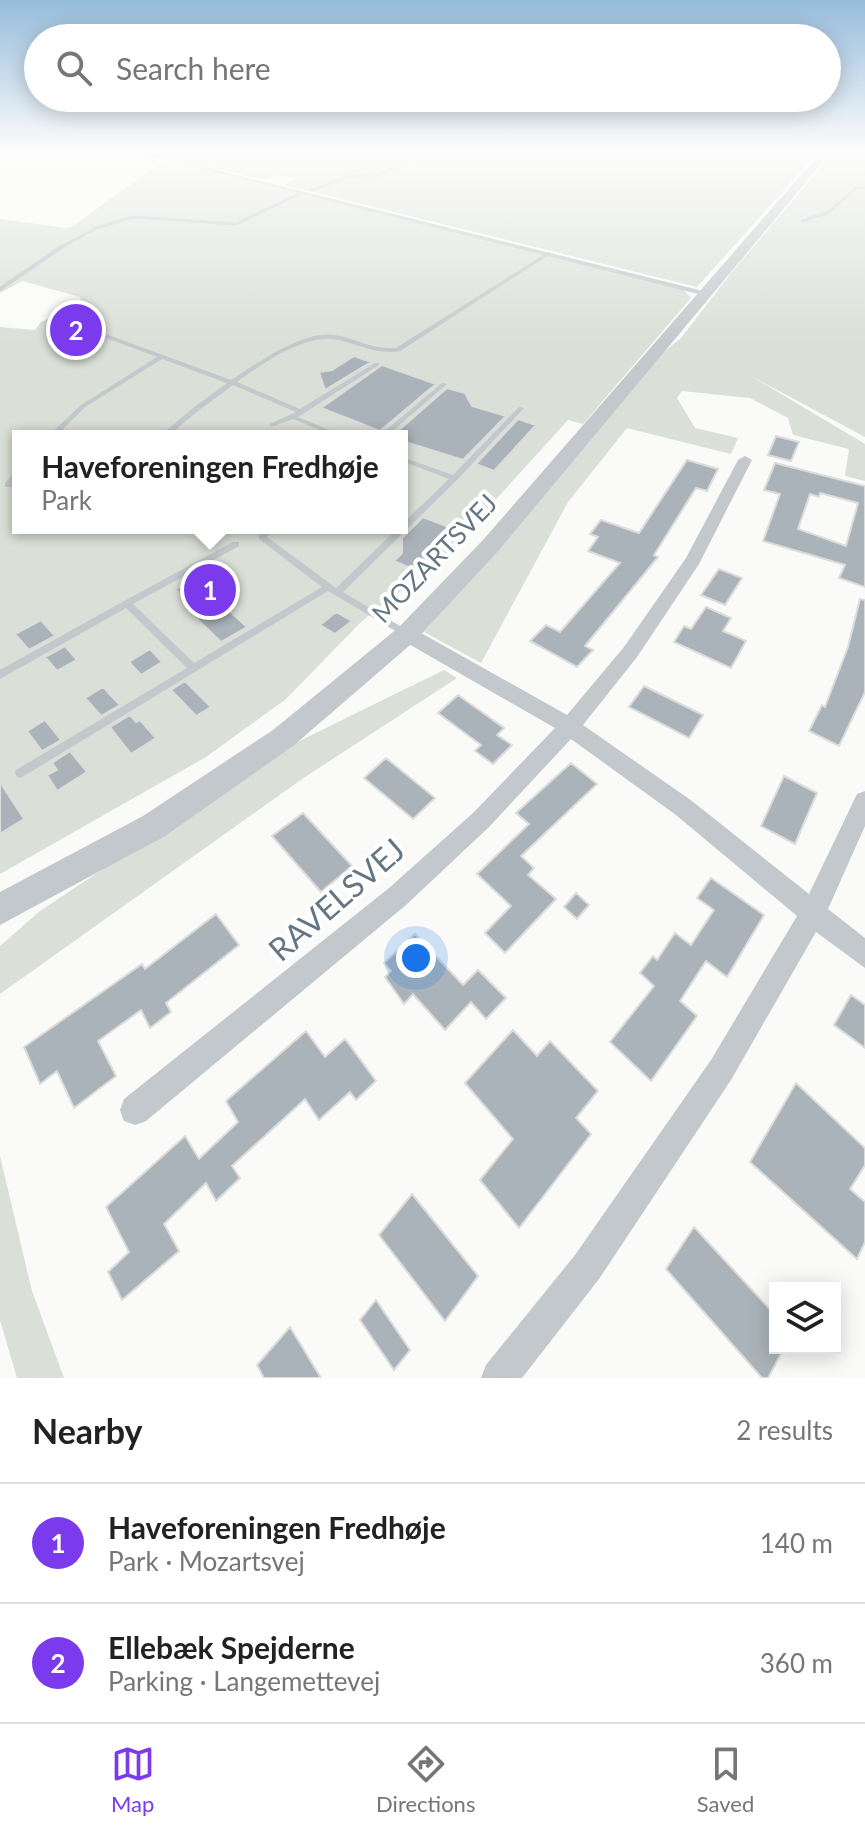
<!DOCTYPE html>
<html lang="en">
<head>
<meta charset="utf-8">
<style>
	body { margin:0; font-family:Lato,sans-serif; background:#f2f2f2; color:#222 }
	.controls { position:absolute; right:24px; bottom:24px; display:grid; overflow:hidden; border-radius:0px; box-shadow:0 4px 20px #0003 }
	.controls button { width:72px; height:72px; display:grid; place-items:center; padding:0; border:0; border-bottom:2px solid #e0e0e0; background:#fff; color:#222; font:40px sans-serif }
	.you { position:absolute; left:416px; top:958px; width:28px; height:28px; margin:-20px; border:6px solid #fff; border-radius:50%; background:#1a73e8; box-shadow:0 0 0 12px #1a73e833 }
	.badge { display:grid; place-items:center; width:52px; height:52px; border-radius:50%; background:#7c3aed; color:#fff; font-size:26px; font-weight:700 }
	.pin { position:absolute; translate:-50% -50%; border:4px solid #fff; box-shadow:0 2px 8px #0006 }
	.popup { position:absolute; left:12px; top:430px; width:396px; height:104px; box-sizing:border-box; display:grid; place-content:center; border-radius:0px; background:#fff; filter:drop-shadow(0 2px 6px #0005); font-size:26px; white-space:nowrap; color:#767676 }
	.popup b { font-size:30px; color:#222 }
	.popup::after { content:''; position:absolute; left:50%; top:100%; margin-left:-16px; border:16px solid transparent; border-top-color:#fff }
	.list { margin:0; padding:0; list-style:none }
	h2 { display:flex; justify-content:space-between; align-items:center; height:104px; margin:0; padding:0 32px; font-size:34px }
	h2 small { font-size:26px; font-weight:400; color:#767676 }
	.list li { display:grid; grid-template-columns:52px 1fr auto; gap:24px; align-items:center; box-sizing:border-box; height:120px; padding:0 32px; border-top:2px solid #e0e0e0 }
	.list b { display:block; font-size:30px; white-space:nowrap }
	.list p { margin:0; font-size:26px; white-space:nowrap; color:#767676 }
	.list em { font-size:26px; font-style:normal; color:#767676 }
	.icon { flex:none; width:44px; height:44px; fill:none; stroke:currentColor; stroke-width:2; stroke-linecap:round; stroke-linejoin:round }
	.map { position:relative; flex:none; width:865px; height:1378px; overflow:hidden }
	.search { position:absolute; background:#fff; box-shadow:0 4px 20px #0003; left:24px; right:24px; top:24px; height:88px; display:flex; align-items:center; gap:20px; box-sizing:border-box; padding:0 28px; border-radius:44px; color:#767676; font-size:30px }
	.sheet { height:344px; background:#fff }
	nav { display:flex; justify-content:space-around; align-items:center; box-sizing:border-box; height:112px; border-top:2px solid #e0e0e0; background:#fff; font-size:22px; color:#767676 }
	nav a { display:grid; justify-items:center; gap:4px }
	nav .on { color:#7c3aed }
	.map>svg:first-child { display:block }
</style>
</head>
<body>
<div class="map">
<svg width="865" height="1378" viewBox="0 0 865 1378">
	<rect width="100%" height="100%" fill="#fafaf8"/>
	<path fill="#dadfd7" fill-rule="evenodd" d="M146 152H818L697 287 285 185 297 178 277 175 264 180Z
		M840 156 865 160V437L751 376 865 444V481L845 476 849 449 793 435 788 418 750 398 682 391 677 398 695 428 738 438 731 454 627 428 568 502 481 663 424 632 665 351 681 338 732 272 829 158Z
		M170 161 683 289 691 298 583 424 568 420 440 561 362 621 286 699 206 757 0 874V327L35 330 41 322 81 305 80 297 22 281 0 293V219L66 228 73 226 152 169ZM18 436H402V528H18Z
		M444 670 457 678 302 779 0 994V946L40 911 285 748Z
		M0 1156 32 1291 64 1378H17L0 1320Z"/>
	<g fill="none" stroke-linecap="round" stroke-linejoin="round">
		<path stroke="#bbc7cb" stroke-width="3" d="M312 190 348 177 379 175 433 152
			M802 221 829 212 856 188 865 187
			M60 248 96 228 133 217 236 224 297 195"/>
		<path stroke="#bbc7cb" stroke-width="4" d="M0 289 63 246"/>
	</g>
	<path fill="#aab3b9" stroke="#dcdcda" stroke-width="2" fill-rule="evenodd" d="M354 356 371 362 325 390 319 372 332 370Z
		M382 365 436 384 380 431 321 408Z
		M447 388 465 393 472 406 506 416 463 460 402 441V436H392Z
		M518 419 536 425 494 471 476 464Z
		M776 436 799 442 791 461 768 455Z
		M687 460 718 469 707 491 696 488 654 555 658 557 585 646 593 650 577 667 530 641 546 625 560 632 620 563 588 551 598 537 590 534 601 520 639 533Z
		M775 463 865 486V587L839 578 845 565 763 541 780 494 764 490ZM820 493 858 503 846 546 798 529 810 494 819 497Z
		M423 517 454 529 420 572 394 561 402 553V538Z
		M719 569 742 578 725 605 701 595Z
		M194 580 200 584 247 627 221 642 197 619 200 616 176 589Z
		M860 599 865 600V692L839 746 809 731 822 705 825 707 848 647Z
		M706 607 731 618 723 631 746 641 731 668 674 642 684 626 691 629Z
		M336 612 352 621 335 634 320 625Z
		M41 620 55 636 29 650 15 634Z
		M65 646 77 660 57 671 45 657Z
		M150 649 162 662 141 675 129 662Z
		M185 681 211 707 196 716 171 690Z
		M644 686 703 715 689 738 629 707Z
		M103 687 120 705 101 716 85 698Z
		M458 695 504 728 497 735 512 745 493 764 475 751 481 745 438 713Z
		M130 715 136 722 140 720 156 738 131 754 110 727Z
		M45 720 61 740 42 751 27 731Z
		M70 751 87 772 57 791 47 775 57 770 52 763Z
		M386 758 435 798 413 819 364 778Z
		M571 763 597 784 521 856 534 868 528 875 556 899 505 953 485 933 511 906 477 874 529 824 516 813Z
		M784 776 817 793 795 844 761 826Z
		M0 782 24 819 0 834Z
		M303 813 352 866 321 892 272 836Z
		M711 878 764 915 727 977 706 961 680 1001 697 1016 651 1081 610 1042 654 986 640 973 653 956 657 960 675 933 691 945 714 910 697 898Z
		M576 893 589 905 577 919 564 907Z
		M216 914 239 945 166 1003 171 1012 150 1028 141 1010 98 1041 116 1076 74 1108 57 1071 40 1084 24 1047 142 964 145 969Z
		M415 934 463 985 478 970 506 998 486 1019 471 1002 445 1030 413 994 404 1004 385 977 391 971 384 963Z
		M851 995 865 1005V1048L834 1025Z
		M513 1030 537 1056 550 1041 598 1091 576 1118 591 1134 519 1228 480 1180 513 1139 465 1083Z
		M306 1031 325 1057 345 1039 376 1081 356 1100 350 1092 319 1120 305 1099 232 1166 240 1178 216 1201 206 1183 164 1224 179 1251 122 1300 108 1272 129 1252 106 1207 185 1136 199 1159 238 1122 226 1101Z
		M796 1083 865 1148V1165L850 1189 865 1202V1242L857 1259 750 1162Z
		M412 1194 478 1276 445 1321 379 1235Z
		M694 1227 775 1315V1348H784L768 1378H762L666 1269Z
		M376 1300 410 1350 394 1370 360 1320Z
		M290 1327 321 1378H264L257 1365Z"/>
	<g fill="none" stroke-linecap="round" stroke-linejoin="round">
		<path fill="#c3c8cc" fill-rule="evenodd" d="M548 252 552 253 400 351C378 355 360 345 339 340 306 332 262 364 237 382L300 409 375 363H379V365L298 417 344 436H334L293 419 274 426H270V424L296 412 233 385 198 411 168 436H160L193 408 227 383 162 359 85 407 56 436H48L81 405 157 357 80 328V326H84L231 380C257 363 303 330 335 335 356 339 374 350 396 348Z
			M442 383 447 384 387 436H379Z
			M519 407 524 408 457 480 343 592 410 632 412 634 410 636H404L328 591 24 776 20 778 16 776 15 773 16 770 187 668 126 608 0 679V670L124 601 233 542H239V546L133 604 194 663 322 587 259 539V535L267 528H276L267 537 336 588 398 528H402V524L449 479 402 461V457L453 475Z
			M15 472H18V479L11 487H5V483Z"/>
		<path fill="#c3c8cc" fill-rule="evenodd" d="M135 152H145L711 293 706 296Z
			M822 152 865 156V160L825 155Z
			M745 456 752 460 699 564 637 657 583 725 692 801 809 894 857 794 865 791V826L828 909 865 938V968L816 932 731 1080 599 1279 522 1378H481L486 1365 575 1255 711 1060 797 916 676 815 571 739 489 827 406 905 146 1121 135 1125 124 1121 120 1110 124 1099 389 888 473 813 555 728 400 639 398 634 400 629H414L567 715 624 647 686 558 738 460Z"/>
		<path fill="#c3c8cc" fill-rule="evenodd" d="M821 152H831L499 550 416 640 293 746 165 836 0 925V892L143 816 273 730 398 628 483 540Z"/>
	</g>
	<linearGradient id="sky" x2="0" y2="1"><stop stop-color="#96bcdc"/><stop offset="0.44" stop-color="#fdfdfc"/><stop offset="1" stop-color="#fdfdfc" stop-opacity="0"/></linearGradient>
	<rect width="865" height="344" fill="url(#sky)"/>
	<g text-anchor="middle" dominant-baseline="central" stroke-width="8" stroke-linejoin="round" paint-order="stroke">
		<g font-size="26" fill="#657683" stroke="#fff">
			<text transform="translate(434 558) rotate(-46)">MOZARTSVEJ</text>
		</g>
		<g font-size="32" fill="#657683" stroke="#fff">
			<text transform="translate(336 899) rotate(-41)">RAVELSVEJ</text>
		</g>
	</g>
</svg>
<div class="controls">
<button><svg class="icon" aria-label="layers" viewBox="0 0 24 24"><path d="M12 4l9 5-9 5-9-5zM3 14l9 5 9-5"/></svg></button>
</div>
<div class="you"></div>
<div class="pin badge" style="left:210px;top:590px">1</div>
<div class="popup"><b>Haveforeningen Fredhøje</b>Park</div>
<div class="pin badge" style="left:76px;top:330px">2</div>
<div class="search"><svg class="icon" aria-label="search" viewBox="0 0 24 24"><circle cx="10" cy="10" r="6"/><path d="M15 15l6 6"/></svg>Search here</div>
</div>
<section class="sheet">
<h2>Nearby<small>2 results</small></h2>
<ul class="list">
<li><span class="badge">1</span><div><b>Haveforeningen Fredhøje</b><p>Park · Mozartsvej</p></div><em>140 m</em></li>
<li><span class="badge">2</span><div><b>Ellebæk Spejderne</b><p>Parking · Langemettevej</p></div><em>360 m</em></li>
</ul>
</section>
<nav>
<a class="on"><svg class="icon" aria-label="map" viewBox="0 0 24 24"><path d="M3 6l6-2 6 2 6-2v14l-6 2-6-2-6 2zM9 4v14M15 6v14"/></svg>Map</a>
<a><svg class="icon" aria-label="directions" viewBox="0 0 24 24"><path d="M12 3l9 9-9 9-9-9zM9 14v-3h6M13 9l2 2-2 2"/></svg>Directions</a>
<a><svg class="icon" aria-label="saved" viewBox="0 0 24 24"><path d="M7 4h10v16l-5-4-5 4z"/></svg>Saved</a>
</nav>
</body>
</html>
